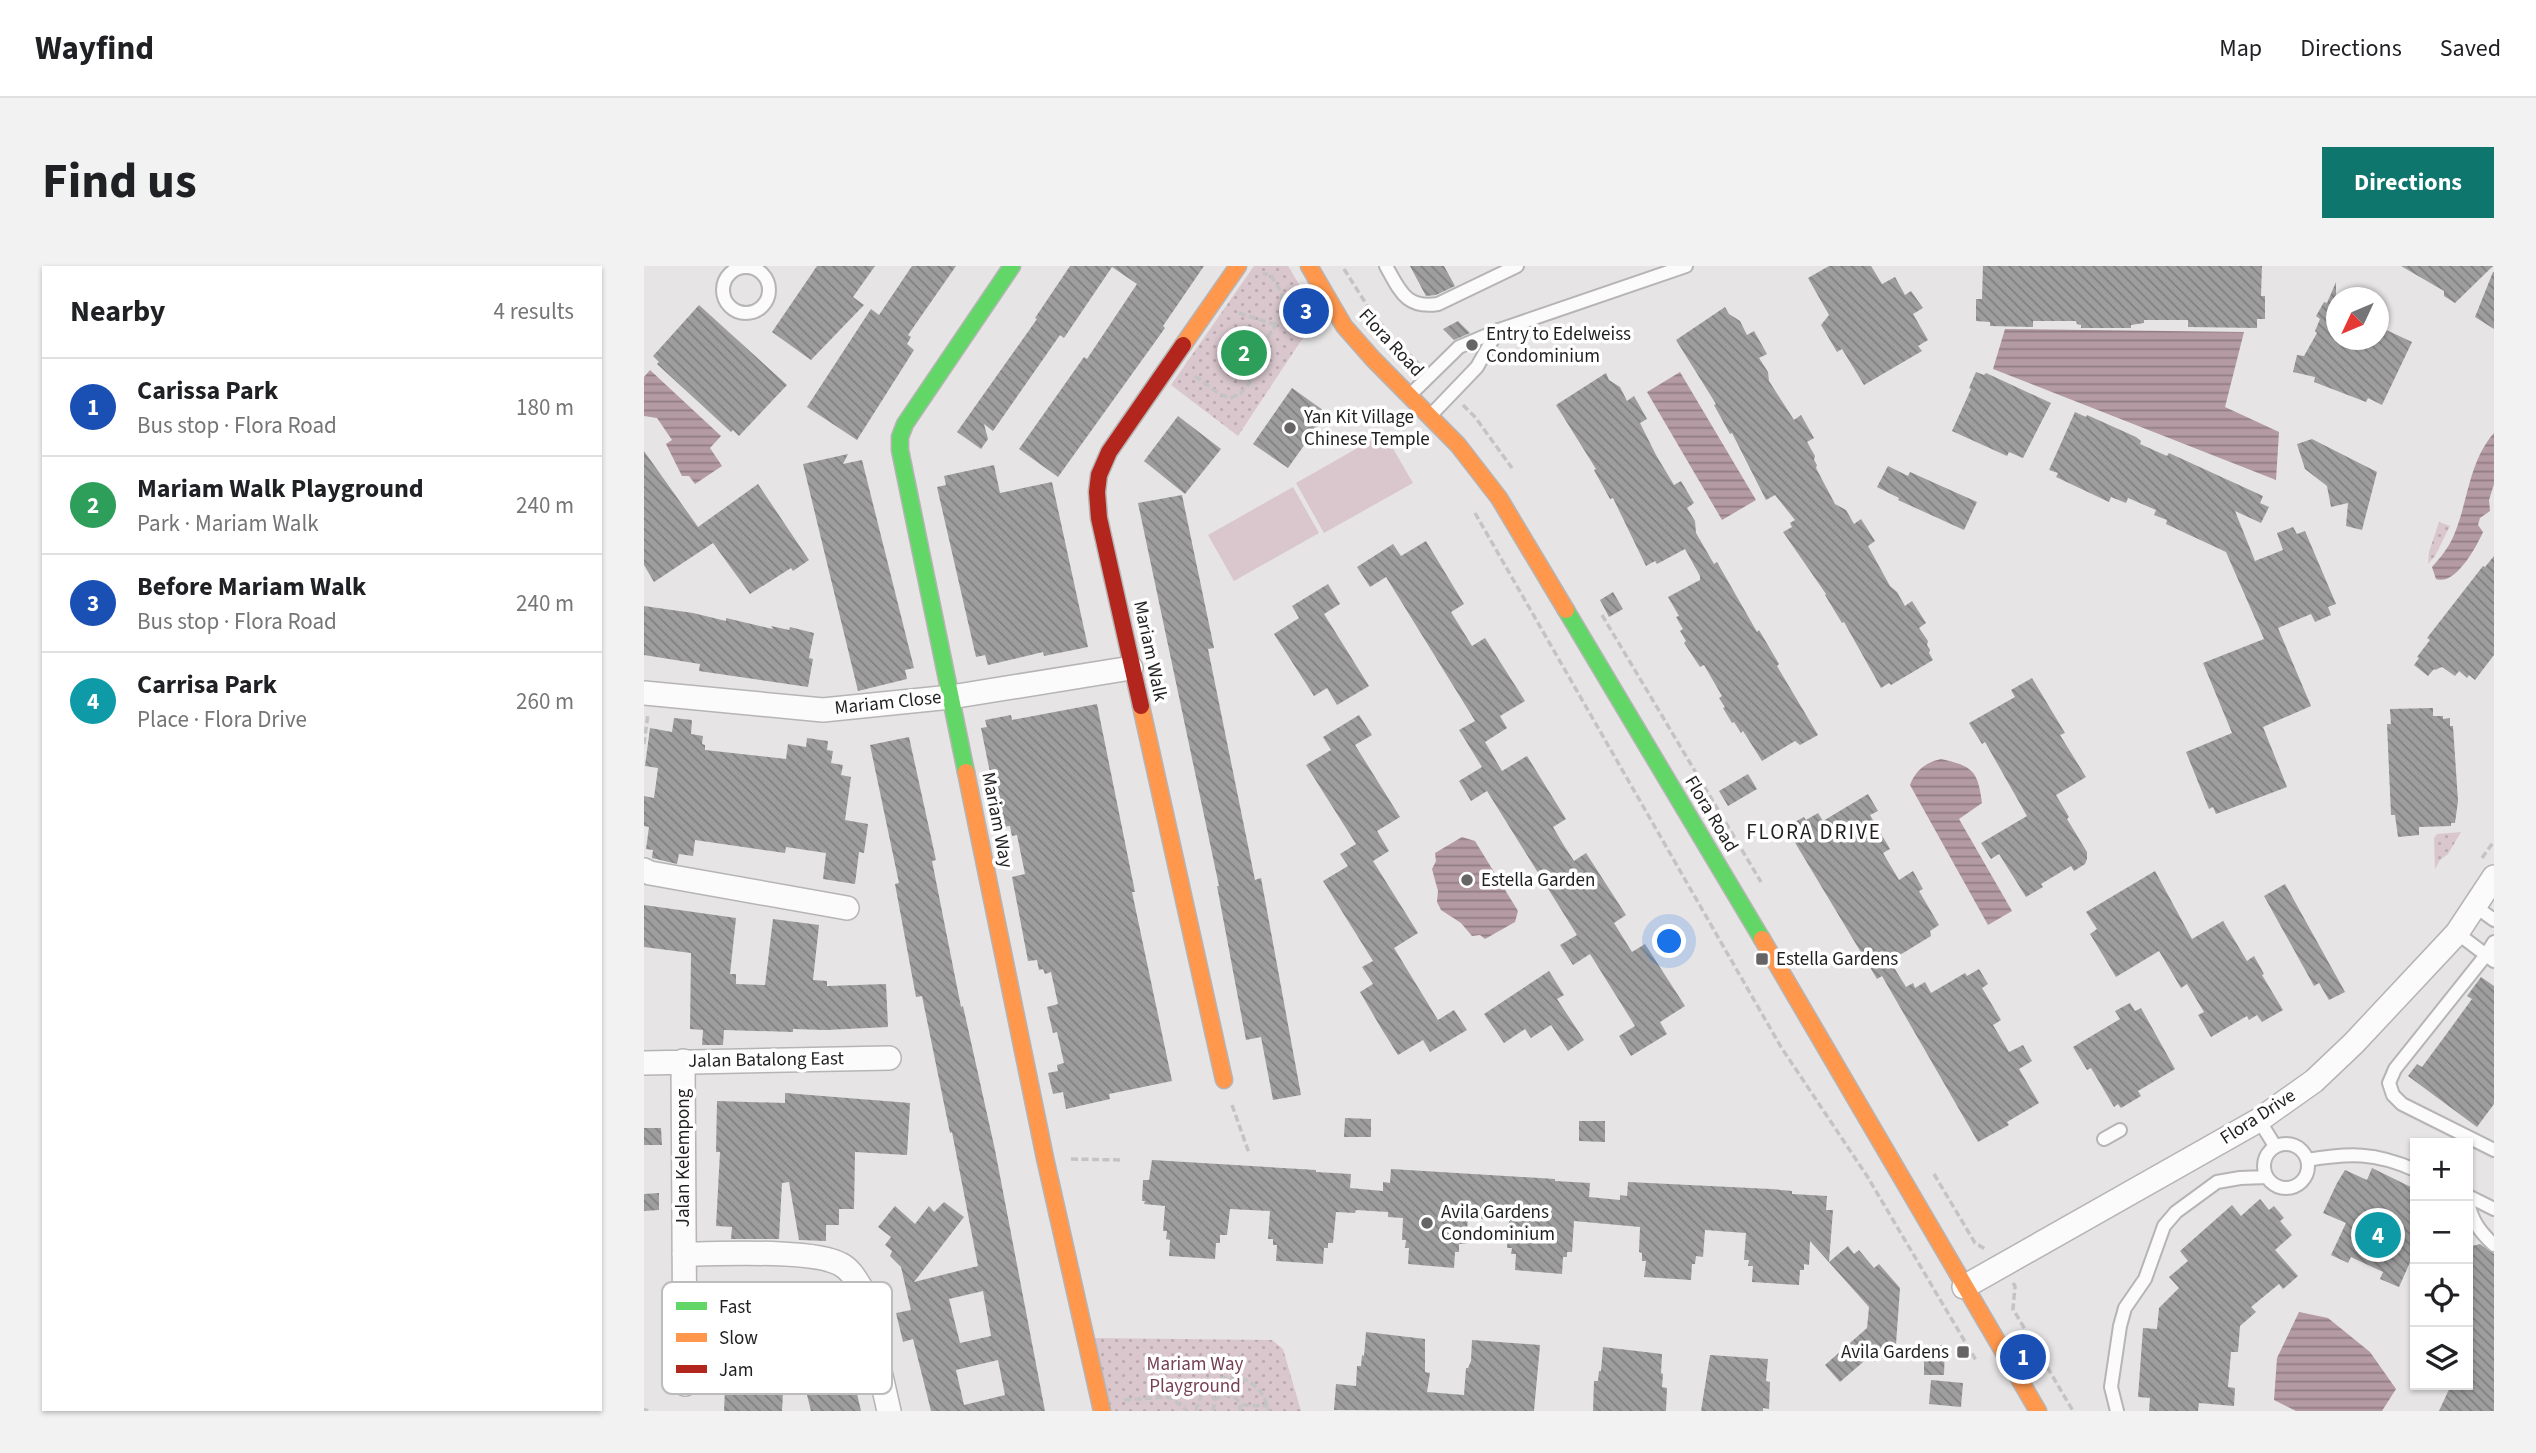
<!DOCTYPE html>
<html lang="en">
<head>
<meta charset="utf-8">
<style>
	body { margin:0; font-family:"Source Sans 3",sans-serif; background:#f2f2f2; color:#202124 }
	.controls { position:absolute; right:21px; bottom:21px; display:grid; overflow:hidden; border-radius:0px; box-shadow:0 2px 5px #0004 }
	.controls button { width:63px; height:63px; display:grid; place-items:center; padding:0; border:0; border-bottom:2px solid #e0e0e0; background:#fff; color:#202124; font:35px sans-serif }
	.compass { position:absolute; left:1682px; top:21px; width:63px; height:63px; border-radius:50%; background:#fff; box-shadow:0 2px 5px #0004; rotate:226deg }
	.you { position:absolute; left:1026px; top:676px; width:24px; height:24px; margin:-18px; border:5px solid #fff; border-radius:50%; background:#1a73e8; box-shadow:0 0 0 10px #1a73e833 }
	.badge { display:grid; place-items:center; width:46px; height:46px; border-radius:50%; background:#0f766e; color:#fff; font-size:23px; font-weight:700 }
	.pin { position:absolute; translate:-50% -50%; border:4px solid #fff; box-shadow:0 2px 7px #0006 }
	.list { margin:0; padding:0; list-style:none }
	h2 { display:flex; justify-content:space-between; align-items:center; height:91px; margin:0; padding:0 28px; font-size:30px }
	h2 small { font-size:23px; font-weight:400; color:#757577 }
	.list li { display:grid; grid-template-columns:46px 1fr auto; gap:21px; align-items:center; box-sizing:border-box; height:98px; padding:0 28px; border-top:2px solid #e0e0e0 }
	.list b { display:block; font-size:26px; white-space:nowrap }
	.list p { margin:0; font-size:23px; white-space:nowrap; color:#757577 }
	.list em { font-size:23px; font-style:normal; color:#757577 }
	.icon { flex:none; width:38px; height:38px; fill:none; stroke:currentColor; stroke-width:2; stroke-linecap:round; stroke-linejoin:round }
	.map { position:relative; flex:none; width:1850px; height:1145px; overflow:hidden; border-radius:0px }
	header { display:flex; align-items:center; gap:42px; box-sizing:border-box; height:98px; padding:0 35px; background:#fff; border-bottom:2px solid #e0e0e0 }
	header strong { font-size:33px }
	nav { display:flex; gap:38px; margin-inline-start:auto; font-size:24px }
	.intro { display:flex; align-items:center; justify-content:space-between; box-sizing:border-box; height:168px; padding:0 42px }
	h1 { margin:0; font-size:49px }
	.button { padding:18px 32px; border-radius:0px; background:#0f766e; color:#fff; font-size:24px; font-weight:700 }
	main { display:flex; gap:42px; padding:0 42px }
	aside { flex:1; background:#fff; border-radius:0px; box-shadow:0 2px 5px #0004 }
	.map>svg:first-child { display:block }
</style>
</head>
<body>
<header>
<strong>Wayfind</strong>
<nav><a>Map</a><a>Directions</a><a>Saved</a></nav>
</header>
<div class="intro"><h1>Find us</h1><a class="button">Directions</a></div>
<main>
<aside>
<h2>Nearby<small>4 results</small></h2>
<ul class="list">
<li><span class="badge" style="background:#1a4fb4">1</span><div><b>Carissa Park</b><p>Bus stop · Flora Road</p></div><em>180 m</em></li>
<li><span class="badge" style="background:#2e9e5b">2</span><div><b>Mariam Walk Playground</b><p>Park · Mariam Walk</p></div><em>240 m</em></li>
<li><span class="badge" style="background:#1a4fb4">3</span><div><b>Before Mariam Walk</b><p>Bus stop · Flora Road</p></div><em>240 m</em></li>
<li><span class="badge" style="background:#0f9aa8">4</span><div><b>Carrisa Park</b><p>Place · Flora Drive</p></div><em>260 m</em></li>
</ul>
</aside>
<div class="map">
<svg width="1850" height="1145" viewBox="0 0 1850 1145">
	<defs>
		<pattern id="park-dots" width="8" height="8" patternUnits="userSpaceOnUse" patternTransform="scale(1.75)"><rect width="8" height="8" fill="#d9c7cd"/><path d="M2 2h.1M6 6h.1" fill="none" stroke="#baaab0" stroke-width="1.8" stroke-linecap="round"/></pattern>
		<pattern id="water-rules" width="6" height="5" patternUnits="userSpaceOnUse" patternTransform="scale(1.75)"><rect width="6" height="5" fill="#b49aa3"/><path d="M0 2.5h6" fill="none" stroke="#927d84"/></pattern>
		<pattern id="building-back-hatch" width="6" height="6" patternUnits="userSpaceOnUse" patternTransform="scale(1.75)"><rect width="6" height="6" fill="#9f9e9e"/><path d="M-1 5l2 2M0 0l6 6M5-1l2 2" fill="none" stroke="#818080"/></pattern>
	</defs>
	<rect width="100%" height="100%" fill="#e6e4e5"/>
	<path fill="url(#park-dots)" d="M610 0H644L671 45 672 52 594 170 527 119Z
		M1795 256 1806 260 1791 290 1784 298 1785 286Z
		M1817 566 1804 588 1796 594 1791 603 1790 572 1793 568Z
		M446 1072 628 1074 639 1083 657 1145H462Z"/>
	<path fill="#d9c7cd" d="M740 167 769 217 680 267 652 217Z
		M649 221 675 267 590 315 564 269Z"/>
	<path fill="url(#water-rules)" d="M1361 63 1600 66 1581 141 1635 166 1632 214 1349 103Z
		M6 104 77 170 66 182 78 200 51 218 45 210H38L22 178 28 174 13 152 0 150V111Z
		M1036 106 1112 234 1078 254 1003 126Z
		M1850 167V218L1845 234 1846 245 1836 252 1834 259 1839 266C1832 282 1811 320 1792 313L1788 301C1797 291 1805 281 1810 269 1824 236 1825 195 1850 167Z
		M1297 493C1329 500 1334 505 1338 537L1315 553 1368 645 1344 659 1266 519C1271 505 1282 496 1297 493Z
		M818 571 831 575 874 645 871 656 841 673 836 669 828 670 817 657 797 644 793 636 794 625 788 603 792 595 791 587Z
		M1655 1046 1684 1052 1726 1086 1752 1123 1738 1145H1652L1630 1134 1633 1092Z"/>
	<path fill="url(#building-back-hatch)" fill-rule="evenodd" d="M173 0H231L209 31 220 39 167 94 128 66Z
		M268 0H312L264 69 267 71 263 78 270 84 213 174 163 141 227 43 235 49Z
		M426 0H560L519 60 521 62 414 211 375 183 440 91 443 93 493 18 468 1 420 72 416 69 349 165 340 158 344 173 337 183 313 166 393 53 391 52Z
		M766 0H800L811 20 792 29 782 30Z
		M1185 0H1227L1238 18 1251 11 1261 29 1267 25 1279 42 1269 48 1284 74 1274 80 1278 85 1220 119 1198 83 1193 86 1177 59 1185 49 1164 12Z
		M1339 0H1618L1617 30H1621V53H1613V62L1544 61V54H1500V57L1487 59V62H1437V59L1433 58 1432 55H1389V61L1346 60V56L1332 55V33H1338Z
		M1757 0H1849L1811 37 1800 30V25Z
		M1849 6H1850V63L1831 51Z
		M1692 16V74H1734L1738 62 1768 76 1738 139 1724 132 1722 136 1670 116 1671 111 1649 106 1653 89 1660 90 1673 67 1671 65 1676 53 1672 50 1680 36 1683 37Z
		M55 39 143 119 95 170 89 164 87 166 13 98 15 96 9 90Z
		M1081 41 1085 48 1096 55 1103 69 1110 65 1123 88 1115 92 1124 106 1125 115 1150 154 1157 149 1170 172 1163 176 1171 190 1170 194 1173 199 1172 202 1191 238 1202 244 1210 258 1217 253 1231 275 1224 280 1246 320 1253 326 1261 340 1268 335 1282 357 1275 362 1284 375 1283 379 1286 384 1285 387 1289 394 1247 419 1245 417 1237 422 1200 356 1198 357 1181 329 1182 328 1139 266 1148 261 1146 257 1151 254 1131 229 1122 234 1088 167 1086 168 1070 139 1072 138 1032 74Z
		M814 55 826 67 810 74 799 63Z
		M1332 106 1340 109 1342 107 1407 137 1379 192 1365 186 1363 190 1308 165 1327 123 1325 122Z
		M962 107 965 114 976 121 983 135 990 130 1003 153 996 157 1012 189 1030 219 1037 215 1050 237 1043 242 1051 255 1052 267 1070 298 1073 296 1113 366 1115 364 1135 398 1133 400 1174 469 1156 479 1151 475 1118 495 1099 465 1097 467 1090 456 1088 457 1079 442 1081 441 1075 432 1078 430 1060 399 1056 401 1040 377 1042 375 1036 365 1039 363 1032 351 1035 350 1024 331 1056 314V310L1041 283 1013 298 1011 295 1002 300 969 232 966 233 950 204 952 203 912 139Z
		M648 122 683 147 644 202 609 178Z
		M1431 146 1442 151 1443 149 1492 171 1497 175 1496 178 1523 190 1525 187 1619 230 1616 237 1625 241 1617 257 1591 245 1611 295 1639 284 1633 267 1649 261 1653 268 1661 265 1692 338 1684 341 1687 349 1671 356 1667 348 1634 362 1667 440 1619 461 1643 521 1572 548 1569 541 1565 543 1542 486 1588 467 1559 397 1620 373 1582 286 1522 258 1523 254 1510 249 1512 244 1484 232 1482 237 1467 231 1465 236 1412 211 1414 207 1405 204Z
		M534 150 577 183 541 228 500 195Z
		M1668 173 1733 206 1718 264 1702 260 1704 237 1687 241 1683 220 1661 203 1653 178Z
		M0 185 54 261 114 218 165 294 149 305 147 302 106 328 69 277 10 316 0 299Z
		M204 188 199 198 218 194 270 402 261 404 263 413 214 425 159 198Z
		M350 199 356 227 408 216 444 381 400 390 399 386 344 399 341 389 332 391 293 221 302 219 300 210Z
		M1244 200 1264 210 1266 206 1333 236 1320 264 1254 234 1255 232 1233 221Z
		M538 229 570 382 564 383 611 614 617 612 657 829 629 834 617 771 602 774 573 620H575L494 237Z
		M782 275 820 338 807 346 828 380 841 372 881 435 856 450 863 462 841 476 858 505 883 490 922 553 909 561 919 578 930 595 942 587 982 649 970 657 988 686 1001 678 1041 740 1016 756 1023 768 987 790 975 770 991 760 946 688 929 699 916 679 933 669 843 525 827 535 815 515 838 501 815 464 831 455 742 311 726 321 713 301 749 278 757 290Z
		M1850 290V389L1831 414 1825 409 1823 412 1815 405 1811 410 1798 401 1791 404 1790 403 1784 410 1770 399 1775 392 1773 391 1786 374 1783 372 1839 300 1841 301Z
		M684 318 696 338 680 348 725 420 693 439 683 422 670 430 630 368 655 352 648 340Z
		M969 326 979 343 965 351 956 334Z
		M0 340 49 347 82 355V352L129 363 127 360 145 364 146 361 170 367 165 392 169 393 164 421 55 405 56 398 0 389Z
		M1388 412 1421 467 1416 469 1442 511 1412 529 1425 551 1423 553 1443 586V593L1441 598 1430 605 1427 600 1397 618 1399 621 1382 631 1355 588 1347 593 1337 577 1383 550 1341 476 1338 478 1325 457 1371 431 1367 424Z
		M453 438 491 626H488L528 815 465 828 466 833 422 843 419 826 409 828 404 807 414 805 413 799 420 797 413 766 409 767 403 741 414 738 407 706 401 708 399 703 395 704 393 694 384 695 368 611 381 608 373 569 368 570 366 560 357 561 337 462 343 461 341 454 367 449 368 454Z
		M1789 442V450H1799V453L1806 452V460H1809L1814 535 1811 557H1807V560L1775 561V569L1754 571 1751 549H1747L1743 458H1747L1746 443Z
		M715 449 728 469 711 479 756 551 733 565 745 585 729 595 774 667 750 682 794 754 810 744 823 764 786 786 779 774 754 789 737 762 716 726 729 718 718 701 729 695 679 615 704 600 696 588 712 578 662 499 687 484 679 471Z
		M30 452 48 454 47 468 59 470 58 478 61 479V484L142 493 144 478 162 481 163 472 184 475 183 484 189 485 187 497 199 499 197 509 207 511 201 554 224 558 220 587 215 586 211 618 179 613 182 587 142 581 141 587 51 574 49 590 35 588 33 598 8 592 9 584 2 583 5 561 0 560V530L10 532 14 502 1 500 6 462 28 466Z
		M265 471 292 594 288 595 317 741 319 740 351 884 401 1145H287L269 1073 259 1076 252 1047 267 1044 257 1001 246 990 248 985 241 979 247 971 234 961 251 940 271 958 285 940 290 946 300 936 320 951 270 1016 334 1000 308 866 306 867 278 730 272 731 251 618 255 617 226 479ZM339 1025 347 1070 316 1077 305 1033ZM354 1094 361 1129 320 1139 312 1104Z
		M1104 508 1113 523 1084 540 1075 525Z
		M1224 528 1234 545 1226 549 1246 583 1239 587 1255 614 1269 605 1279 623 1275 625 1295 659 1286 665 1287 670 1246 695 1262 721 1269 717 1271 722 1281 716 1287 727 1321 707 1323 710 1335 703 1344 718 1338 722 1357 754 1349 759 1365 786 1379 779 1388 795 1375 803 1395 837 1363 856 1365 859 1334 876 1238 710 1233 713 1144 565 1151 556 1160 551 1162 554 1174 547 1179 555Z
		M1511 605 1548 673 1579 655 1603 695 1610 690 1620 708 1618 709 1639 744 1618 756 1613 749 1605 754 1603 750 1567 771 1554 749 1560 746 1543 718 1537 722 1515 685 1472 711 1446 668 1453 663 1442 646Z
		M1641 618 1701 726 1685 734 1675 717 1670 720 1620 630Z
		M0 639 92 652 86 708H92V718L121 719 129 653 175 659 169 714 183 715V720L242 718 244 761 182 764 149 763V766L80 764 79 779H58L59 764 46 763 47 687 0 681Z
		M905 705 920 729 913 733 940 774 924 785 907 759 887 772 881 763 860 777 840 748Z
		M1837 711 1850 720V838L1833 861 1764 810 1773 798 1778 801 1801 770 1828 733 1823 730Z
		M1486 737 1491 745 1497 742 1531 803 1494 825 1497 830 1477 842 1474 838 1470 841 1447 802 1443 804 1429 781 1476 753 1471 745Z
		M141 827 266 837 263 889 211 886 210 943H195V959H182V975L155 974 145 916 138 917 135 973H87L88 961 72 960 76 886H72L73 835 141 837Z
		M701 852 727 853V871H700Z
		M935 855H961V876L935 875Z
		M0 862H17L18 879H0Z
		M508 894 672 904V906L707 908 706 922 739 925V916L746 917 747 903 911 913V915L946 917 945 931 976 934V929L983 930 984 916 1127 923 1148 925V928L1183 930 1182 944H1189L1185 996 1204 980 1210 988 1215 984 1230 1002 1235 998 1256 1022 1252 1078 1231 1096 1226 1090 1196 1116 1181 1099 1223 1062 1225 1041 1166 975 1165 999 1160 998V1004H1156L1155 1019 1108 1016 1109 1000H1104L1105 994H1100L1102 967 1061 964 1059 991 1052 990 1051 998H1048L1047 1014 1000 1011 1002 995H998V987L995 986 996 961 930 955 928 986H923V991H919L918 1008 871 1004 872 988H867L868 982H863L865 954 824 952 822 978H815V986H811L810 1002 764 998 765 982H761L762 974H758L759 952 744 951V946L712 944 711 947 692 946 689 977H684V982H680L679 998 632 995 633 979H629V973H624L626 945 586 943 583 969H576V977H572L571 993 525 990 526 974 522 973 523 965H519L521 940 500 938 501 935H498L499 914H505Z
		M1728 902 1771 923V985L1755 1021 1736 1013 1739 1006 1707 991 1704 997 1687 989 1702 957 1679 947 1693 917 1701 904 1723 914Z
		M15 927V944L0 945V928Z
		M1616 933 1625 944 1630 940 1640 952 1636 955 1648 969 1631 984 1654 1010 1639 1023 1635 1018 1607 1041 1612 1046 1596 1060 1594 1086H1587L1584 1121 1591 1122 1590 1140 1555 1137 1554 1145H1505L1506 1132 1494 1131 1499 1062 1513 1063 1515 1042 1535 1022 1525 1011 1544 995 1536 985 1588 939 1597 950Z
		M1836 978 1850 988V1145H1795L1807 1119H1824V1006L1826 1005 1824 1004V981Z
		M104 1026 132 1028 129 1093 141 1091 138 1145H80L83 1079H76L79 1039 103 1041Z
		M201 1027 210 1079 189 1083 197 1122 211 1119 217 1145H167L153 1089 174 1086 165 1032Z
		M722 1066 781 1073V1106L786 1107 783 1126 820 1129 822 1102H824L827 1095 828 1074 896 1079 890 1145 690 1144 692 1118 712 1120 713 1100H717L718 1089 720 1090Z
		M1280 1079H1301L1300 1109H1280Z
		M959 1081 1018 1088 1017 1107 1019 1108 1018 1121 1023 1122 1022 1145H949L950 1115H954L955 1105H957Z
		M1066 1089 1124 1093 1122 1115 1126 1116 1125 1143 1119 1142V1145H1057Z
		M1287 1114 1319 1117 1317 1141 1285 1138Z"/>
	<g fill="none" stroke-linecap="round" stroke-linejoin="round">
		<defs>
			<path id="lane" d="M742 0C756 25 762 43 794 38L873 0
				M79 24a23 23 0 1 1 46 0a23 23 0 1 1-46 0Z
				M766 129 815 81 855 64 1042 0
				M786 150 833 101 854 64
				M1832 641 1850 654
				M1813 667 1850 695
				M1850 676 1842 689 1751 803 1745 817 1749 829 1758 838 1850 884
				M1615 854 1631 880
				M1460 873 1476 864
				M1620 900a22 22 0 1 1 44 0a22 22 0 1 1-44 0Z
				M1663 894C1705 887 1731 886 1771 904
				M1824 930 1850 943
				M1824 935C1827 954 1836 966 1850 979
				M1473 1145 1467 1121 1476 1060 1481 1042 1501 1013 1520 960 1532 946 1573 916 1596 912 1622 911"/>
			<path id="street" d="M0 427 179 444 307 431 487 402
				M0 604 6 607 203 642
				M39 795 41 1118
				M0 797 245 792
				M40 988C74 988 169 983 196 998 206 1003 211 1012 217 1022L245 1145
				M1320 1021 1615 854 1670 815 1710 777 1813 667 1850 611"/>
			<path id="fast" d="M922 344 1118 673
				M322 506 256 184V171L261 158 368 0"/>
			<path id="slow" d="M665 0 700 60 729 93 814 179 855 232 922 344
				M539 79 594 0
				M497 440 580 814
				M322 506 401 892 458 1145
				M1118 673 1394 1145"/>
			<path id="jam" d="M497 440 455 252 453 226 455 209 465 186 539 79"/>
		</defs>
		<use href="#lane" stroke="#b6b4b5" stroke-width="16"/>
		<use href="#street" stroke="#b6b4b5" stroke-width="26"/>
		<use href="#fast" stroke="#b6b4b5" stroke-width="19"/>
		<use href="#slow" stroke="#b6b4b5" stroke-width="19"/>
		<use href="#jam" stroke="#b6b4b5" stroke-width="19"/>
		<path stroke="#c5c4c4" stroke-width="3.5" stroke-dasharray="7 3.5" stroke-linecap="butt" d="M700 3 726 44 747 71
			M595 47 633 59
			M755 79 775 98
			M551 110 574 127 586 132 596 128 606 116 624 71 638 49V27L626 8H619
			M819 139 831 151 868 202
			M831 247 1137 781 1223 910 1333 1096
			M958 349 1117 616
			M0 478 4 448
			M1838 592 1850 575
			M588 839 605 887
			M427 893 477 894
			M1290 908 1331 977 1343 984
			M1369 1017 1371 1020 1369 1043 1429 1145
			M563 1121 571 1134
			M585 1128 589 1111
			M480 1134 523 1131 529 1133 543 1145
			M598 1139 624 1140
			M0 1143 4 1145
			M552 1145C557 1117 586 1099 611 1120 619 1126 622 1136 625 1145
			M569 1145 571 1134C582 1125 597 1128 596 1145"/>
		<use href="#lane" stroke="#fbfbfb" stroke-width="12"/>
		<use href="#street" stroke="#fbfbfb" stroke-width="23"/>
		<use href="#fast" stroke="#63d668" stroke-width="16"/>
		<use href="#slow" stroke="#ff974d" stroke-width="16"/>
		<use href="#jam" stroke="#b3261e" stroke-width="16"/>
	</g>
	<g fill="#666464" stroke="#fff" stroke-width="2.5">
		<circle cx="828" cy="79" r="7"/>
		<circle cx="646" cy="162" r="7"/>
		<circle cx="823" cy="614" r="7"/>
		<rect x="1111" y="686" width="14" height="14" rx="3.5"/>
		<circle cx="783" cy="957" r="7"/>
		<rect x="1312" y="1079" width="14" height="14" rx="3.5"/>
	</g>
	<g text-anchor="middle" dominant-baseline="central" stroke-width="7" stroke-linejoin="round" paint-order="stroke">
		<g font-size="19" fill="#211f1f" stroke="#fff" text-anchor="start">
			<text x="842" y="68">Entry to Edelweiss<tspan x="842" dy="22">Condominium</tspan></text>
			<text x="660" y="151">Yan Kit Village<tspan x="660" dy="22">Chinese Temple</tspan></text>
			<text x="837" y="614">Estella Garden</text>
			<text x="1132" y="693">Estella Gardens</text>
			<text x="797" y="946">Avila Gardens<tspan x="797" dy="22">Condominium</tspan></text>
			<text x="1305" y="1086" text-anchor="end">Avila Gardens</text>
		</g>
		<g font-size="19" fill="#211f1f" stroke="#fff">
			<text transform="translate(747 77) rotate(47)">Flora Road</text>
			<text transform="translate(506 385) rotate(78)">Mariam Walk</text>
			<text transform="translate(244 437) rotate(-6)">Mariam Close</text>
			<text transform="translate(1067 548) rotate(59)">Flora Road</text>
			<text transform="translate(353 554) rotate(79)">Mariam Way</text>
			<text transform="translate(122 794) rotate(-1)">Jalan Batalong East</text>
			<text transform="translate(1614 851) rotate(-33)">Flora Drive</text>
			<text transform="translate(39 892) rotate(-90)">Jalan Kelempong</text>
		</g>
		<g font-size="19" fill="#753f54" stroke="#fff">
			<text x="551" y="1098">Mariam Way<tspan x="551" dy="22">Playground</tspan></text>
		</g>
		<g font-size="21" letter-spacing="2" fill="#211f1f" stroke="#fff">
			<text x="1170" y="566">FLORA DRIVE</text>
		</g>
	</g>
	<rect x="18" y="1016" width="230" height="112" rx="10" fill="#fff" stroke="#bcbcbc" stroke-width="2"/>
	<rect x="32" y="1036" width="31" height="8" fill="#63d668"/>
	<rect x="32" y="1067" width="31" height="9" fill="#ff974d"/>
	<rect x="32" y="1099" width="31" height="8" fill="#b3261e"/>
	<g font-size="19" fill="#211f1f">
		<text x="75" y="1047">Fast</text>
		<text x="75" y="1078">Slow</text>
		<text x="75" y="1110">Jam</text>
	</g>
</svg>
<div class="controls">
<button>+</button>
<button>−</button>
<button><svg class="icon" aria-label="locate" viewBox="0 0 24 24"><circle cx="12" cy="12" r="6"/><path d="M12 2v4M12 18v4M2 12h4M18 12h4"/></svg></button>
<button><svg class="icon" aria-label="layers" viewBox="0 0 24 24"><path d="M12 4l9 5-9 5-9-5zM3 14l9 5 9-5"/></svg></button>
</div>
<svg class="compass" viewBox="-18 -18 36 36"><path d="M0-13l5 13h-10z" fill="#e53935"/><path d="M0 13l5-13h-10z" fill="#757577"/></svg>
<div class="you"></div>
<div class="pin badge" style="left:1379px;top:1091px;background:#1a4fb4">1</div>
<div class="pin badge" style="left:600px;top:87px;background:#2e9e5b">2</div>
<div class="pin badge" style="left:662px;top:45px;background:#1a4fb4">3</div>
<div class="pin badge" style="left:1734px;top:969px;background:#0f9aa8">4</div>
</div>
</main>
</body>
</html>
